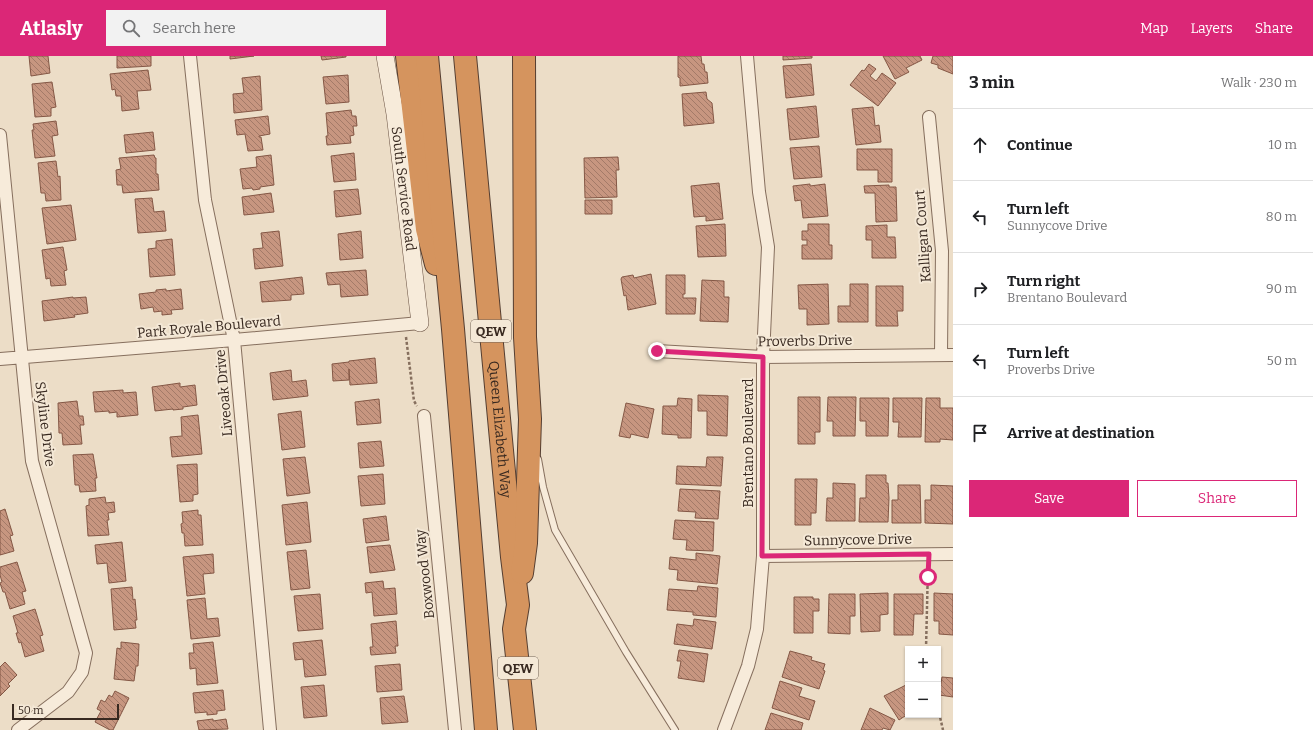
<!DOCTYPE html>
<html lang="en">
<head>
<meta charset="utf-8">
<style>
	body { margin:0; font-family:Bitter,serif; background:#f2f2f2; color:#202124 }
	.controls { position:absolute; right:12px; bottom:12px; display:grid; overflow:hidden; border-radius:0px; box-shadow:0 1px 3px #0004 }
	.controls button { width:36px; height:36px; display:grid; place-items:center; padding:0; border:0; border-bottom:1px solid #e0e0e0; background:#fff; color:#202124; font:20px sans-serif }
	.scale { position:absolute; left:12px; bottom:10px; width:107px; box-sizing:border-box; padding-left:4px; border:2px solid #382920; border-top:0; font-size:11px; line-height:14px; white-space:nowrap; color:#382920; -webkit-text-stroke:3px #f4e8d6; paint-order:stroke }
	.stop { position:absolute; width:12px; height:12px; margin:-9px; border:3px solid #db2777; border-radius:50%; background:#fff }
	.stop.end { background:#db2777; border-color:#fff; box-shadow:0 1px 4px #0008 }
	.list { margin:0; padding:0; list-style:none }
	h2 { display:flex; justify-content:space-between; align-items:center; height:52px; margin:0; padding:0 16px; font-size:17px }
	h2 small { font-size:13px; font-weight:400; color:#757577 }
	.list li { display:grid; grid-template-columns:26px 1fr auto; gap:12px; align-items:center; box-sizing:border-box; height:72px; padding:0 16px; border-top:1px solid #e0e0e0 }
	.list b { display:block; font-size:15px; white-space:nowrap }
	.list p { margin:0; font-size:13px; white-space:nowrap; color:#757577 }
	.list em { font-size:13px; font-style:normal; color:#757577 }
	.actions { display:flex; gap:8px; padding:12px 16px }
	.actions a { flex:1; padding:9px 0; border:1px solid #db2777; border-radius:0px; text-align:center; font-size:14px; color:#db2777 }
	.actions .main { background:#db2777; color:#fff }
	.icon { flex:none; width:22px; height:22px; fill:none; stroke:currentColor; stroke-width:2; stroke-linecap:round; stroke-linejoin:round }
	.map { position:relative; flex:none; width:953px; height:674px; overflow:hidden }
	header { display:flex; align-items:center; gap:24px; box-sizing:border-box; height:56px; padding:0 20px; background:#db2777; color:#fff }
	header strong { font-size:19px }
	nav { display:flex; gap:22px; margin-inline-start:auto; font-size:14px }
	.search { width:280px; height:36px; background:#f2f2f2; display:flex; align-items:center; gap:10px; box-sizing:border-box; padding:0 14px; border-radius:0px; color:#757577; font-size:15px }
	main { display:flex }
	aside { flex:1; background:#fff }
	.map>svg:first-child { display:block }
</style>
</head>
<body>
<header>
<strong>Atlasly</strong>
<div class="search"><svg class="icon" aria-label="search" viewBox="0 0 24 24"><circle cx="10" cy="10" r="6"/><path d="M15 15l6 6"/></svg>Search here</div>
<nav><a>Map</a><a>Layers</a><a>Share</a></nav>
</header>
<main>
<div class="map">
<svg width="953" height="674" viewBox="0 0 953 674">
	<defs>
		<pattern id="building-back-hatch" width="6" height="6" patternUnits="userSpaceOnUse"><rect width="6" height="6" fill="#c79680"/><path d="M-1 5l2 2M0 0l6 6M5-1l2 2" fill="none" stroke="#a37a68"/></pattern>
	</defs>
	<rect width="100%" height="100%" fill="#ecddc7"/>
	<path fill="url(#building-back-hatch)" stroke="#845745" d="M29 0H48L50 17 31 20Z
		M117 0H151V10L117 12Z
		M230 0H254L230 3Z
		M321 0H346V1L322 4Z
		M678 0H701L702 8H704L705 16H707L708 27 680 30V22L678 21Z
		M783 0H812V2L783 4Z
		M883 0H920L922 4 906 12 909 16 895 23Z
		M933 0H953V18L938 12V9L931 7Z
		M811 8 814 39 786 42 783 10Z
		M869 8 876 13 870 20 876 25 882 17 896 27 878 50 850 29 862 14 864 15Z
		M148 14 151 34 137 35 139 53 122 55 121 40H116L115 33 112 34 110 18Z
		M348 19 349 46 326 48 323 21Z
		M260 20 262 54 234 57 233 38 244 37 242 22Z
		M52 26 56 51 51 52V60L35 61 32 28Z
		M706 36 707 43 712 47 714 67 684 70 682 38Z
		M816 50 819 81 790 84 787 53Z
		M873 51 875 70 879 69 881 86 856 89 852 53Z
		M351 54 352 60H356L357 70H353L354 79 350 80 351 87 327 89 326 80H328L326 57Z
		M268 60 270 78 259 80V81H261L263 94 248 95 245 78 237 79 235 64Z
		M56 65 58 79 52 80 55 100 35 102 32 74H34L33 68Z
		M153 76 155 94 126 97 124 79Z
		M819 90 822 121 794 123 790 92Z
		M857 93H892V126H878V114H857Z
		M354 97 356 124 334 126 331 100Z
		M154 99 155 102H156V118H158L159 134 123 137 122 129H117L116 114 121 113 119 102Z
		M271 99 274 129 260 131V133L253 134 252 132 243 133 240 113 257 111 256 101Z
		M618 101 619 114H616L617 141 585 142 584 102Z
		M56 105 58 121 60 120 61 144 46 145 45 137H41L38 107Z
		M719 127 723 163 706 165V160L694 161 691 130Z
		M810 128V130L825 128 828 160 803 162 801 144 795 145 793 130Z
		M889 129V131H896L897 165 876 166 875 137H865L864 130Z
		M358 133 361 158 336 161 334 135Z
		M271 137 274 156 244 159 242 141Z
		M152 142 154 156 164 155 166 175 138 177 135 143Z
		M585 144H612V158H585Z
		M71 149 76 184 47 188 42 152Z
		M725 168 726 200 698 201 696 170Z
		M808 168H829V189H832V203H802V189H807V184H802V175H808Z
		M887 169V181H895L896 202H872V184H866V170Z
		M279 175 283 210 255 213 253 193 263 192 261 177Z
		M361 175 363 202 340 204 338 178Z
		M172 183 175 219 150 221 148 193 156 192V185Z
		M63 191 67 214 64 215 66 229 51 230 50 222 46 223 42 194Z
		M366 214 368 239 341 241 340 228 328 229 326 217Z
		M651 218 656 248 628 254 626 239 624 240 621 223 622 221 633 219 634 222Z
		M666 219H685V238H683V242H696L695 258H666Z
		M302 221 304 238 291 239V244L262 246 260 226Z
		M702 224 724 225V241H729L728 266 700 265Z
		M828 228 829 268 807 269V253H799L798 229Z
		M850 228H868V266H838V250H850Z
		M876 230H903V255H897L898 270H876Z
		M166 233V235L181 233 183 253 171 254 172 258 162 259V255L154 256 153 251 141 253 139 238 156 236V234Z
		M73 241V242L86 241 88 257 74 259 75 261 44 265 42 245Z
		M375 302 377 327 350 329 349 313V324L333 325 332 308 349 306V305Z
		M291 314 292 326 306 324 308 340 273 344 270 317Z
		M180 327V331L195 329 197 349 183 351V353L173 354V353L155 355 152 331Z
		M123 334V337L136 336 138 359 117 361V356L109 357V355L95 356 93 336Z
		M698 339 728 340 727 380 707 379V355H698Z
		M798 341H820V376H815V388H798Z
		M828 341H856L855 380H833V365H827Z
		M678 342 692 343 691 382H678V379L662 378 663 350H677Z
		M860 342H889L888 380H866V365H860Z
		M893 342H922L921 381H898L899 366H893Z
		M926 342H940V352H953V384L940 383V386H925Z
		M379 343 381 367 357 369 355 346Z
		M77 345 79 360H83L84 369H80L82 388 63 389 62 377H59L58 347Z
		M626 347 654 353 648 382 631 378 630 382 619 380Z
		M301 355 305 391 282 394 278 358Z
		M198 359 202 398 172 401 170 381 182 380 181 361Z
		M381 385 384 410 360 412 358 387Z
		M93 398 97 422H95L96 435 80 436 79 429H75L73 399Z
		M305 401 310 437 287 440 283 403Z
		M707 401H723L721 430 676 428 677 410 706 411Z
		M197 408 198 438 193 439V445L180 446 177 409Z
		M383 418 385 448 361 450 358 420Z
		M866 419H886V427H888L889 442 888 466H859L860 442H866Z
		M795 423H817L816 457H811V469H795Z
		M833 427 855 428V465H826L827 442H833Z
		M898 429H920L921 467H892V444H898Z
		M931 429 953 430V468L925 467V444H931Z
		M680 433 720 435 718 463 695 462 696 456 678 455Z
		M105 441 106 447 114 446 115 456 108 457 109 464H107L109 479 88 480 86 450 89 449V443Z
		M307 446 311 486 286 489 282 449Z
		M5 453 13 479 10 480 14 495 0 499V455Z
		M198 454V459H201L203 489 185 490 184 477H182L181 468 183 467 182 456Z
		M386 460 389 484 366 487 363 463Z
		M675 464 714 466 713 495 686 494 687 484 673 483Z
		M122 486 126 525 109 527 107 507 97 508 95 489Z
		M390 489 395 514 370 517 367 491Z
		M306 494 310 532 291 534 287 496Z
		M696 497 720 500 717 528 677 524 678 514 669 513 670 501 696 504Z
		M213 498 214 517 203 518 205 538 187 540 183 501Z
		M17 506 26 535 22 536 25 548 10 553 5 536H3L0 527 2 526 0 519V511Z
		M383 525 384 533 395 532 397 558 374 560 372 536 366 537 365 527Z
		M698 530 718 532 716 561 693 559V556L667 554 669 533 697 535Z
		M132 531 133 544 135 543 137 564H135L136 572 114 574 111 533Z
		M888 537V558L880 559V575L861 576 860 538Z
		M934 537 953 538V579L939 578V565H934Z
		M320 538 323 573 298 575 294 540Z
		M829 538H855V560H850V578L828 577Z
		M894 538H923V558H914L913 579H894Z
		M794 541H813V543H819V555H813V577H794Z
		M205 542 207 563 218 562 220 580 191 583 187 544Z
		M35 553 43 579 40 580 44 595 25 601 21 586 19 587 16 577H18L13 560Z
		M694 563 716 566 712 593 674 588 677 568 693 570Z
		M396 565 398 590H395L396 597 371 599 370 591H373L371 568Z
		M322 584 326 619 305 621 303 603 295 604 293 587Z
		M121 586 139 588 138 610H136L134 625 114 623 117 592 121 593Z
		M213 586 218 627 197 629 196 612 190 613 189 597H194L193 588Z
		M679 594 708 598 704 626 678 622 681 605H677Z
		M790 595 812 601 811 604 825 608 823 614 825 615 819 633 782 621Z
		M5 606 17 619 8 628 10 630 0 640V611Z
		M400 608 402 634 377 636 375 610Z
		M942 621 953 622V641L939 639Z
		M780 625 802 632 799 640 815 645 809 664 772 652Z
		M908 628V649L906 650 908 653V658L899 664 884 640Z
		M324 629 327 660 304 662 301 631Z
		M223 634 225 654 217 655V658L207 659V656L195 657 193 637Z
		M115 635 129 642 113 674H110L95 666 101 655 97 653 101 644 105 646 109 639 112 641Z
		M404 640 408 666 382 668 380 642Z
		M870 652 895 664 890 674 883 672 882 674H861Z
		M771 657 803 667 801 674H765Z
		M213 663V665L226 663 228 673 199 674 197 665Z"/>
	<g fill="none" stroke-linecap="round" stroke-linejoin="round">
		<defs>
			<path id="lane" d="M538 403 543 431 555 474 626 596 675 674"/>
			<path id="street" d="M190 0 205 144 234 284 270 674
				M929 61 942 195 941 298
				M0 79 32 405 86 597 82 616 68 636 18 674
				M657 295 763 301 953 299
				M0 303 234 284 420 267
				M424 360 455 674
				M763 500 953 498
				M724 674 748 610 757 573 763 500V301L768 191 759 136 747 0"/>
			<g id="secondary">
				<path id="s1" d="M385 0 395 58 420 267"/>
			</g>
			<g id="highway">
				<path d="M407 0 427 173 436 208"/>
				<path d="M427 0 453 273 486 674"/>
				<path id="s2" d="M465 0 512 501 518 549 514 573 525 674"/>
				<path d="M522 517 526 487 530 363 525 281 524 0"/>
			</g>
		</defs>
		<use href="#lane" stroke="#866f5e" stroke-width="8"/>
		<use href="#street" stroke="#866f5e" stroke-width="14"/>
		<use href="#secondary" stroke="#685041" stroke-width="18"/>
		<use href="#highway" stroke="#553e31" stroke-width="24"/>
		<path stroke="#866f5e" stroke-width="2.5" stroke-dasharray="3 2" stroke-linecap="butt" d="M406 281 414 345 417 350
			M926 593 928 510
			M938 652 943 674"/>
		<use href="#lane" stroke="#f7ebda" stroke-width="6"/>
		<use href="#street" stroke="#f7ebda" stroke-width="12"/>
		<use href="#secondary" stroke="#f7ebda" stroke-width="17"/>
		<use href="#highway" stroke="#d5945e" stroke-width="22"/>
	</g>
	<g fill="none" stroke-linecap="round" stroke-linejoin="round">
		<path stroke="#db2777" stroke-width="5" d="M657 295 763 301 762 500 929 498 928 521"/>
	</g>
	<g text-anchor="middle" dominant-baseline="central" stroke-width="4" stroke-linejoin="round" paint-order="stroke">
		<g fill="#f4e8d6" stroke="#706257" stroke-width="1">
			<rect x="471" y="264" width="40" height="22" rx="3"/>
			<rect x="498" y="601" width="40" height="22" rx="3"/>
		</g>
		<g font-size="13" font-weight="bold" fill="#382920">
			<text x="491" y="275">QEW</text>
			<text x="518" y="612">QEW</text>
		</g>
		<g font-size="14" fill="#382920" stroke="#f4e8d6">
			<text stroke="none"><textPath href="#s1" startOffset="134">South Service Road</textPath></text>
			<text transform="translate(923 180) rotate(-94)">Kalligan Court</text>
			<text transform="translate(209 271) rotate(-5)">Park Royale Boulevard</text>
			<text transform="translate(805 285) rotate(-1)">Proverbs Drive</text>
			<text transform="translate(224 337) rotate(-95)">Liveoak Drive</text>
			<text transform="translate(45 368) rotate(83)">Skyline Drive</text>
			<text stroke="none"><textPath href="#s2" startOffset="375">Queen Elizabeth Way</textPath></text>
			<text transform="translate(748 387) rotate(-90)">Brentano Boulevard</text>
			<text transform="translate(858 484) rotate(-1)">Sunnycove Drive</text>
			<text transform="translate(425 518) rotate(-96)">Boxwood Way</text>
		</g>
	</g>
</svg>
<div class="controls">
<button>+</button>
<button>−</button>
</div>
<div class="scale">50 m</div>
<div class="stop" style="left:928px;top:521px"></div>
<div class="stop end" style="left:657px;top:295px"></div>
</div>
<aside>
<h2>3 min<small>Walk · 230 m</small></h2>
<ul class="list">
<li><svg class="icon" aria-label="ahead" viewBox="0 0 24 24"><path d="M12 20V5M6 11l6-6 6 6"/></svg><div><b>Continue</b></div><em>10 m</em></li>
<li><svg class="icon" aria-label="left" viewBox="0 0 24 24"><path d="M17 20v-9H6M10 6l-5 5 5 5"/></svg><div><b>Turn left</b><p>Sunnycove Drive</p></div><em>80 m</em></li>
<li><svg class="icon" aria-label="right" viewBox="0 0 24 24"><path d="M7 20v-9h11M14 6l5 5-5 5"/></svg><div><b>Turn right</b><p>Brentano Boulevard</p></div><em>90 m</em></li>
<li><svg class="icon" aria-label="left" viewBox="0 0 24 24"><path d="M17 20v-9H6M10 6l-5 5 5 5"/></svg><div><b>Turn left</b><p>Proverbs Drive</p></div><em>50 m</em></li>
<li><svg class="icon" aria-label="arrive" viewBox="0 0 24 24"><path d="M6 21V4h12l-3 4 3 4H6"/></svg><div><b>Arrive at destination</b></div></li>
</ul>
<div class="actions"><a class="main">Save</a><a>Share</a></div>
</aside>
</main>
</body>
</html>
